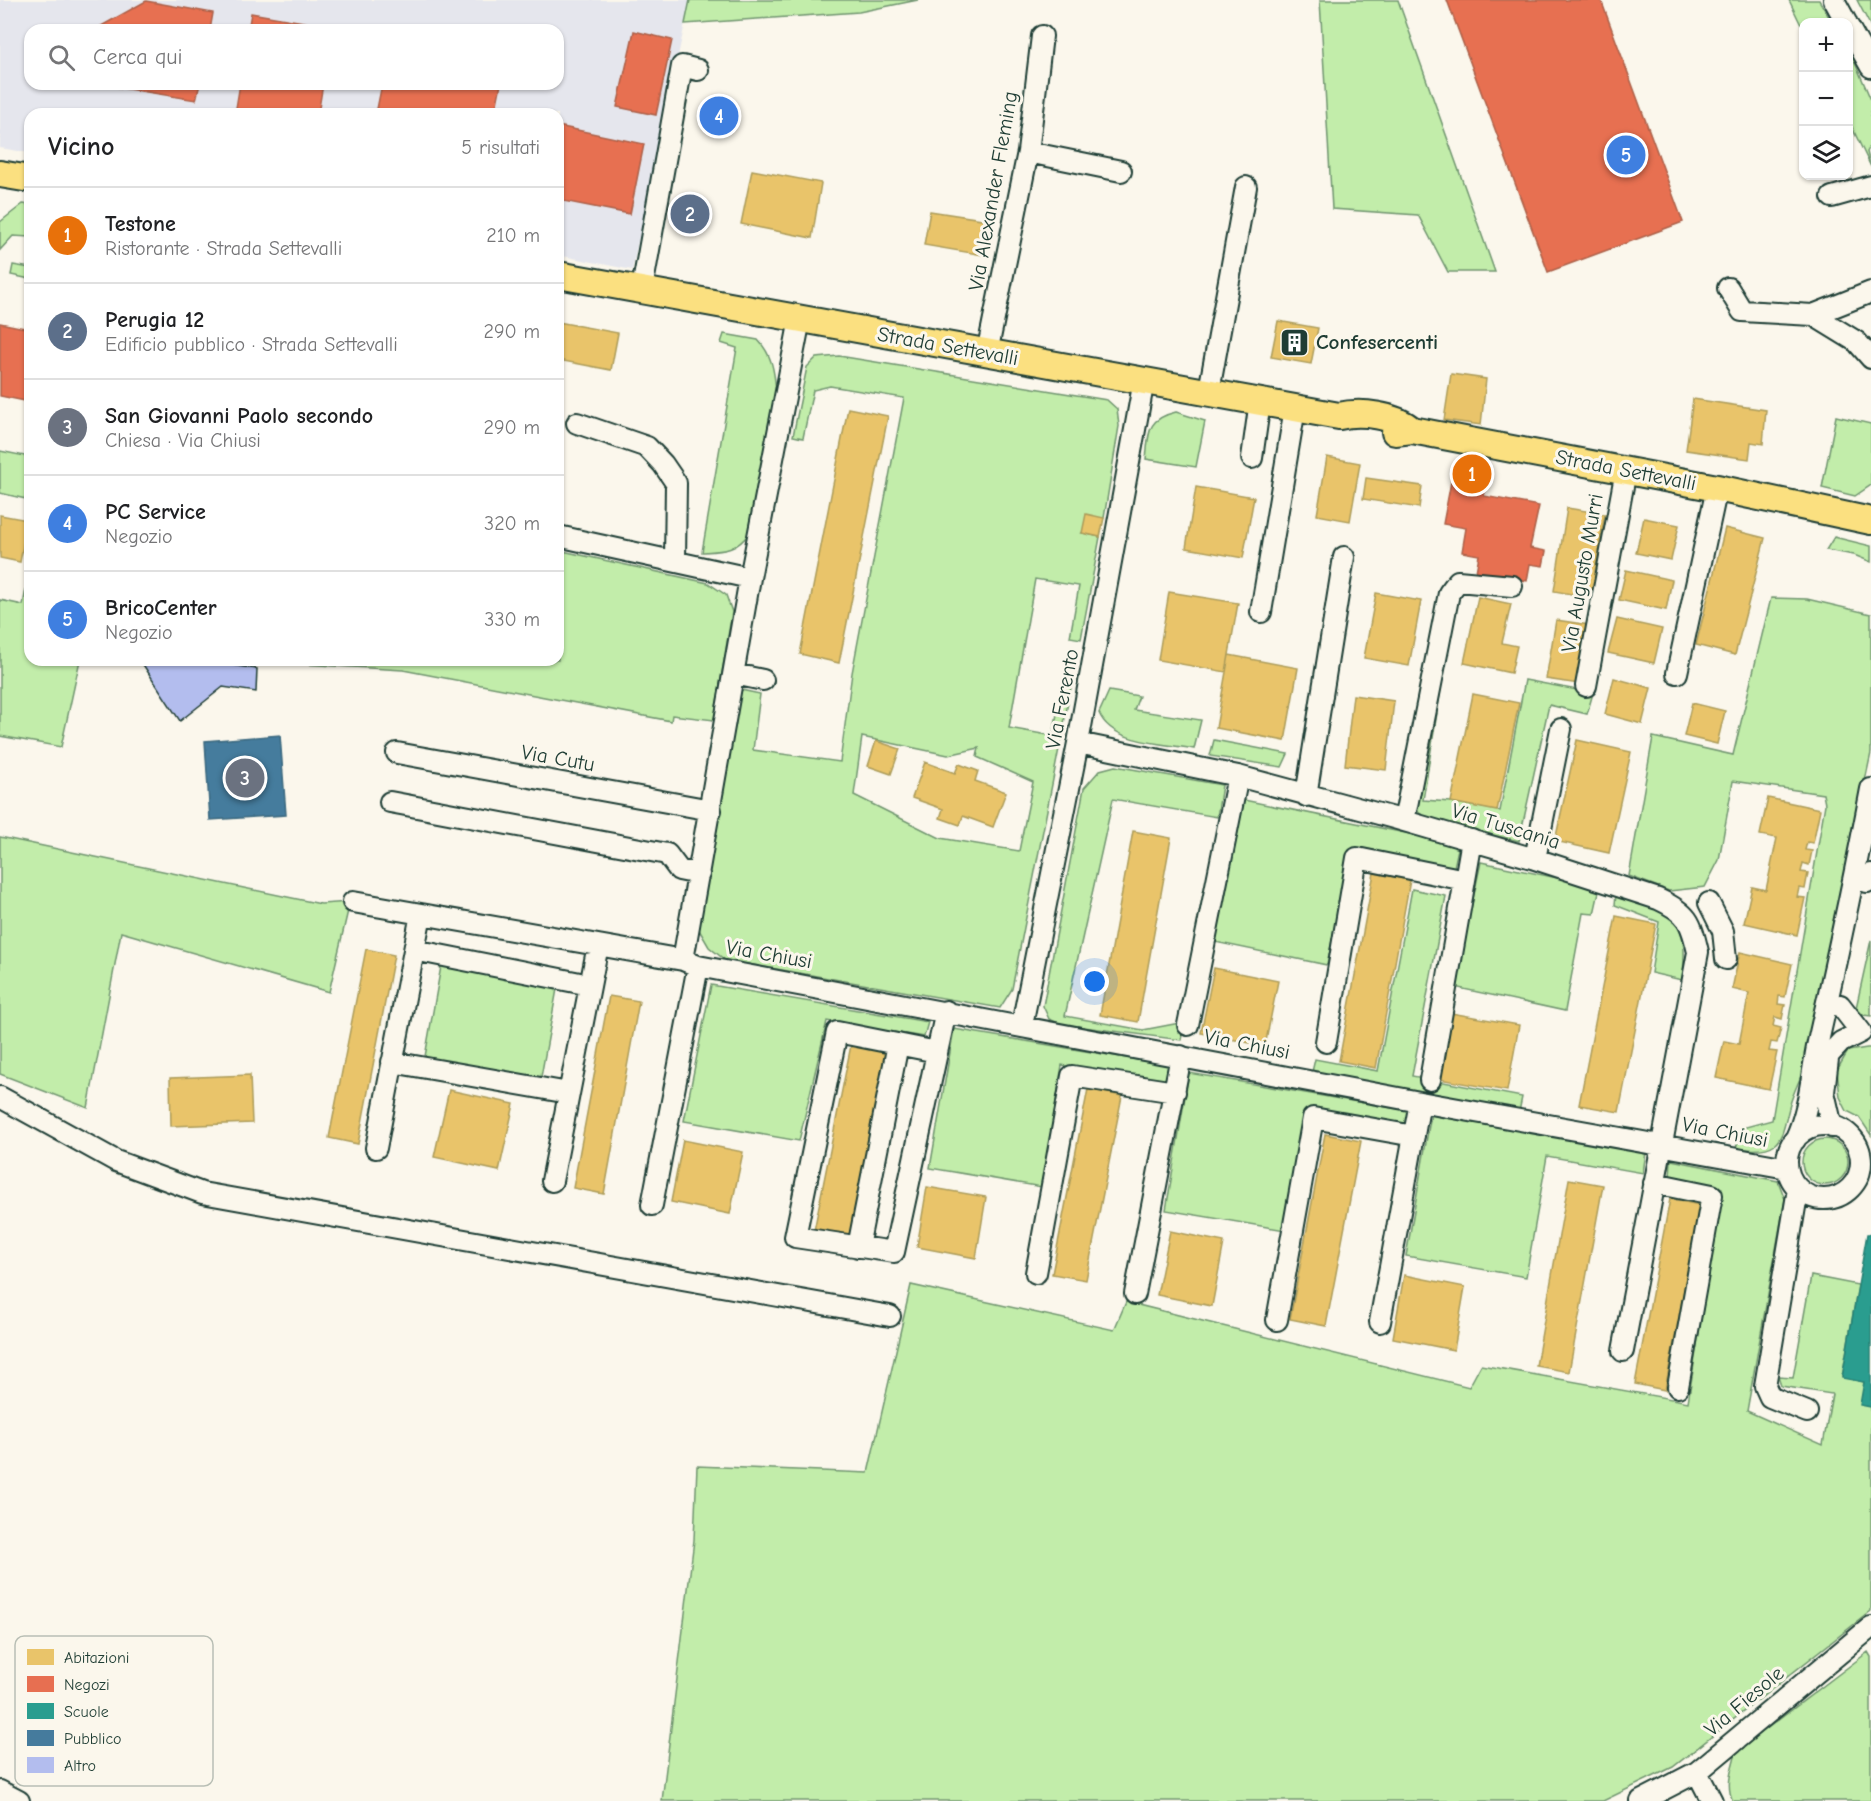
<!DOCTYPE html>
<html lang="it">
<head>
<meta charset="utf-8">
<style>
	body { margin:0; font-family:"Comic Neue",sans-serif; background:#f2f2f2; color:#202124 }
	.controls { position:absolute; right:18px; top:18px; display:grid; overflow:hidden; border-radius:12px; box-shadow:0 2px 4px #0004 }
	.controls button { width:54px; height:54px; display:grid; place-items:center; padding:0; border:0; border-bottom:2px solid #e0e0e0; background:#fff; color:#202124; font:30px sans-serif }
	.you { position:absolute; left:1095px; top:982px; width:21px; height:21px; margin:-15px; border:4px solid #fff; border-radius:50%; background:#1a73e8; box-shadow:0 0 0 9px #1a73e833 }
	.badge { display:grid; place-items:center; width:39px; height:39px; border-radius:50%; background:#7c3aed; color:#fff; font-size:20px; font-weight:700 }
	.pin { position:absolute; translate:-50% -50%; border:3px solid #fff; box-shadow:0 2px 6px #0006 }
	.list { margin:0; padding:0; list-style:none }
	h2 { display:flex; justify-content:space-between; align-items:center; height:78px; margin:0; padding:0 24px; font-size:26px }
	h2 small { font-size:20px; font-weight:400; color:#757577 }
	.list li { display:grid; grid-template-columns:39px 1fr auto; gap:18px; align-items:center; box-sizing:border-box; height:96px; padding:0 24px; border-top:2px solid #e0e0e0 }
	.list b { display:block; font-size:22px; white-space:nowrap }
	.list p { margin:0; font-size:20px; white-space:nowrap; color:#757577 }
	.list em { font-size:20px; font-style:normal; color:#757577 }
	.icon { flex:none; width:33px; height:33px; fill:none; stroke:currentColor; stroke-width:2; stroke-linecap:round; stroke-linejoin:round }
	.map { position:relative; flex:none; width:1871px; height:1801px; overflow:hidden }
	.search { position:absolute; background:#fff; box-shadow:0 2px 4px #0004; left:24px; top:24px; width:540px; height:66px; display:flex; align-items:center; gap:15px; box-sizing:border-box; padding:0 21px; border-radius:18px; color:#757577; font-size:22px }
	.panel { position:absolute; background:#fff; box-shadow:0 2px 4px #0004; left:24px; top:108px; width:540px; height:558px; border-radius:18px }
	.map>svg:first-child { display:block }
</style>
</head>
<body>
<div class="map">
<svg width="1871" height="1801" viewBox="0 0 1871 1801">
	<rect width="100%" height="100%" fill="#fbf7ec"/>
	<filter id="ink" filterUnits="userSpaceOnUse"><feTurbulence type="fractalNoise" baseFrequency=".0167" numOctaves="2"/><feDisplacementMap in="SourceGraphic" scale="12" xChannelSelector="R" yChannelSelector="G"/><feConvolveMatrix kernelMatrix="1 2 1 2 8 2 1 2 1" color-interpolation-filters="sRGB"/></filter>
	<g filter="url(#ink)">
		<path fill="#e5e6ed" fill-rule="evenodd" d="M0 0H690L632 270 558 255V114H30V153L0 148ZM30 30H558V84H30Z"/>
		<path fill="#c2edaa" stroke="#70956f" stroke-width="1.5" fill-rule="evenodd" d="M690 0H918L859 12 685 24Z
			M1320 0H1398L1495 272H1448L1418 215 1332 209Z
			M1789 0H1819L1832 22H1804L1803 29Z
			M1857 0H1871V27Z
			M1849 49 1871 100V144L1867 152 1871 167 1849 121Z
			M23 204 30 205V237L13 236 0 250V222Z
			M13 265 30 268V279L11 275Z
			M724 334 758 340C772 355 774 370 776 390L750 532C737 551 724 551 702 552L737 348 721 343Z
			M839 356 1107 400 1117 409 1119 426 1104 518 1082 533 1100 537 1081 639 1070 637 1079 586 1035 579 1009 728 1053 736 1066 664 1075 667 1012 989 1000 1008 725 960 709 947 698 928 741 690 760 694 753 750 840 762 852 673 904 398 830 386 813 390 803 438 793 436 807 367 816 358ZM862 737 948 755 979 748 977 757 1033 782 1019 851 940 838 854 795Z
			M1176 412 1205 421 1196 467 1146 459C1149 433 1146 419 1176 412Z
			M1836 416 1871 424V485L1855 496 1822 488Z
			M0 451 30 457V500L0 493Z
			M1834 537 1871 546V562L1854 555 1826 550Z
			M558 550 708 583 726 595 732 612 714 720 672 715 671 721 403 670 234 660H558Z
			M30 569V660H80L61 747 0 736V600L23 605Z
			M1771 598 1807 599 1871 614V753L1802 1074C1798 1083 1794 1092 1791 1101 1780 1137 1786 1155 1736 1148L1742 1128 1772 1120 1825 804 1823 794 1733 781 1719 860 1705 887 1669 891 1629 876 1653 737 1733 755Z
			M1525 680 1593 693 1587 714 1549 705 1519 841 1424 819 1413 805 1432 682H1442L1423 800 1451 802 1500 811Z
			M1109 691 1139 696 1134 710 1201 720 1194 749C1164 743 1112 744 1099 713Z
			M1214 740 1288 754 1282 767 1210 756Z
			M1115 766 1222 785 1217 817 1113 799 1065 1016 1143 1030 1185 1022 1181 1040 1061 1024 1049 1019 1043 1006 1084 788 1100 770Z
			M1244 800 1459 844 1453 872 1350 851 1327 965 1215 942Z
			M0 837 321 904 350 902 329 992 121 932 88 1108 0 1074Z
			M1481 862 1600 887 1594 914 1583 913 1565 1011 1454 987Z
			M1412 889 1446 896 1412 1076 1522 1097 1519 1112 1312 1072 1315 1059 1378 1071Z
			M1616 894C1671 912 1691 916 1682 980L1651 973 1659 922 1615 905Z
			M1871 940V1016L1863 1015 1856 1008Z
			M443 955 559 978 539 1088 423 1068Z
			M711 985 928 1022 924 1037 827 1021 799 1141 684 1121Z
			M954 1029 1168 1065 1166 1082 1062 1065 1042 1187 930 1168Z
			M1867 1048H1871V1135L1859 1117 1847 1111 1840 1097 1837 1070 1848 1051Z
			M1189 1073 1410 1111 1407 1130 1305 1113 1285 1230 1166 1210Z
			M1431 1114 1646 1152 1643 1173 1547 1156 1526 1277 1406 1256Z
			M1802 1162a23 23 0 1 1 46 0a23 23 0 1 1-46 0Z
			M1671 1160 1778 1181 1785 1199 1747 1411 1823 1445 1832 1394 1781 1386 1778 1377 1793 1378 1811 1276 1858 1285 1842 1377 1864 1382 1871 1407V1611L1673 1767 1603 1801H662L694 1540 697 1466 868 1473 911 1285 1114 1330 1126 1302 1469 1387 1481 1365 1688 1402 1722 1188 1670 1178Z
			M1868 1652 1871 1657V1801H1733C1725 1786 1732 1768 1736 1752Z"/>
		<path fill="#e9c46a" stroke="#ac9c5a" stroke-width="1.5" d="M752 170 821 183 812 238 741 224Z
			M930 211 988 220 983 255 924 245Z
			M1278 321 1318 328 1311 364 1271 357Z
			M558 322 618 333 611 370 558 360Z
			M1451 374 1486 379 1481 425 1444 420Z
			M1693 399 1766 410 1763 444 1751 442 1749 459 1686 450Z
			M848 408 888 416 839 663 800 654Z
			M1327 457 1360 463 1350 521 1317 515Z
			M1366 478 1422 486 1419 508 1363 499Z
			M1196 487 1254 497 1243 558 1186 548Z
			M1567 508 1605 514 1595 572 1603 574 1599 599 1554 591Z
			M1086 514 1104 518 1100 537 1082 533Z
			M0 515 28 520 20 562 0 558Z
			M1644 518 1679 525 1671 560 1636 553Z
			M1725 528 1765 538 1735 655 1696 645Z
			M1626 570 1672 580 1666 610 1619 600Z
			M1169 592 1238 603 1226 672 1158 660Z
			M1376 593 1421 601 1409 666 1364 658Z
			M1478 597 1511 604 1502 643 1517 646 1511 673 1464 663Z
			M1617 619 1662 629 1654 663 1608 653Z
			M1556 620 1589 625 1579 684 1546 679Z
			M1229 655 1298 668 1285 741 1216 728Z
			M1614 678 1651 688 1642 724 1605 714Z
			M1473 694 1519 703 1497 811 1451 802Z
			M1353 695 1394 701 1386 770 1345 765Z
			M1692 703 1725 711 1717 744 1684 736Z
			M1577 740 1631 752 1609 853 1555 841Z
			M876 741 900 749 891 774 868 766Z
			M925 762 955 773 959 764 978 771 975 781 1006 792 993 827 963 816 960 825 940 818 943 809 912 798Z
			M1768 798 1820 809 1813 843 1807 842 1805 850 1812 851 1809 865 1803 863 1801 872 1808 873 1805 889 1799 888 1797 897 1805 898 1797 935 1744 923 1752 887 1766 890 1777 838 1760 835Z
			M1133 831 1171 838 1138 1022 1100 1015Z
			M1374 873 1410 880 1376 1068 1339 1061Z
			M1616 916 1656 924 1619 1112 1579 1105Z
			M366 949 394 955 358 1144 329 1138Z
			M1740 952 1792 964 1785 997 1779 996 1778 1004 1785 1005 1782 1019 1775 1017 1773 1026 1781 1028 1777 1043 1771 1042 1769 1051 1777 1052 1769 1089 1716 1078 1724 1041 1739 1044 1749 993 1732 989Z
			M1214 968 1278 981 1265 1046 1201 1033Z
			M609 996 639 1001 604 1194 573 1188Z
			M1451 1013 1519 1025 1507 1091 1439 1079Z
			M851 1045 888 1052 851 1239 814 1231Z
			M250 1075 252 1123 171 1126 170 1078Z
			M1088 1089 1122 1096 1086 1280 1052 1274Z
			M449 1090 514 1104 499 1171 434 1157Z
			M1325 1134 1361 1141 1326 1326 1290 1319Z
			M683 1140 743 1152 730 1214 671 1202Z
			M1569 1179 1603 1185 1569 1372 1536 1366Z
			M927 1187 986 1197 976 1258 917 1247Z
			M1670 1199 1700 1205 1665 1390 1635 1384Z
			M1170 1231 1224 1242 1212 1306 1157 1295Z
			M1404 1275 1465 1287 1454 1350 1393 1338Z"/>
		<path fill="#e76f51" stroke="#ab6048" stroke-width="1.5" d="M1447 0H1601L1683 222 1548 272Z
			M146 1 213 13 210 30H94Z
			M251 13 333 27 332 30H248Z
			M634 31 672 40 656 115 617 107Z
			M97 84H200L196 100Z
			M240 84H323L318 114H235Z
			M382 84H501L495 114H376Z
			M558 126 644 144 630 214 558 200Z
			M0 323 30 329V402L0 396Z
			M1453 471 1488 477 1484 496 1539 506 1530 548 1546 551 1543 566 1530 564 1527 581 1476 572 1479 555 1462 552 1466 528 1443 524Z"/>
		<path fill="#2a9d8f" stroke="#278074" stroke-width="1.5" d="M1867 1234H1871V1407L1860 1405 1864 1382 1842 1378Z"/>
		<path fill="#457b9d" stroke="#3a687e" stroke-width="1.5" d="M280 735 286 815 210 820 205 741Z"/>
		<path fill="#b3bdee" stroke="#1f3d34" stroke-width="1.5" d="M140 660H200L257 669 256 692 223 687 180 721Z"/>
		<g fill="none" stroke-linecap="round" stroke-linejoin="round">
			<defs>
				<path id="minor" d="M1834 0 1846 22
					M1848 26 1871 67
					M1028 152 1121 171
					M1832 197 1871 186
					M1728 288 1742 311 1813 315 1857 342 1871 358
					M642 289 682 66 698 70
					M1813 315 1871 292
					M987 353 1028 152 1042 36
					M1209 391 1246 187
					M577 423 647 447 663 464 676 483 675 561
					M1252 458 1260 401
					M558 536 750 578
					M1261 612 1295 408
					M1677 673 1717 488
					M734 674 763 680
					M1586 686 1626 470
					M1078 743 1238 776 1394 818 1535 859 1658 899C1688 913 1691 921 1698 952L1623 1351
					M397 753 711 810
					M1306 796 1344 557
					M390 802 667 854 679 870 699 874
					M1404 821 1449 593 1458 581 1512 586
					M1535 859 1561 729
					M1867 882 1871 874
					M353 902 683 960 698 966 1420 1102 1787 1168
					M1709 903 1723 931 1726 959
					M414 950 590 985
					M683 960 750 578 800 319
					M1022 1025 1078 743 1144 380
					M1188 1025 1238 776
					M1326 1042 1357 858 1465 880
					M937 1052 837 1032 795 1237 894 1252 946 1011
					M1828 1056 1841 1042 1861 1032 1840 1005
					M1828 1059 1824 1092 1832 1127
					M392 1062 569 1093
					M1430 1080 1472 840
					M0 1097 116 1161 202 1193 890 1316
					M1787 1162a37 37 0 1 1 74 0a37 37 0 1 1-74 0Z
					M1795 1140C1810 1108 1811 1076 1818 1042 1837 958 1855 874 1871 789
					M376 1148 421 914
					M552 1181 598 945
					M1654 1183 1712 1195 1678 1387
					M1798 1189 1765 1386 1770 1397 1807 1412
					M652 1205 698 966
					M858 1247 898 1044
					M1036 1273 1072 1076 1175 1092
					M1135 1294 1181 1056
					M1277 1320 1313 1118 1414 1136
					M1380 1322 1420 1102
					M1697 1772 1712 1801
					M0 1791 19 1801
					M1641 1801 1697 1772 1871 1627"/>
				<path id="major" d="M0 174 30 179
					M558 275 1339 416C1361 411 1395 415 1412 430
					M1395 432 1412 430 1717 488 1871 521"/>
			</defs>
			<use href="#minor" stroke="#1f3d34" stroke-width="24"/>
			<use href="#major" stroke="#1f3d34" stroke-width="30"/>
			<use href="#minor" stroke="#fbf7ec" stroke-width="20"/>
			<use href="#major" stroke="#fbe080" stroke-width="26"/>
		</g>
	</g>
	<defs>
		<symbol id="building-square" viewBox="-11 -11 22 22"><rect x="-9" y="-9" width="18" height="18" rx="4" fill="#1f3d34" stroke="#fbf7ec"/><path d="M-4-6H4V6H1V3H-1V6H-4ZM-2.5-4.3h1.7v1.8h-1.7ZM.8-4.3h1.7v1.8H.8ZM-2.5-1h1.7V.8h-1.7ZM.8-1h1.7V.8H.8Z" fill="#fff"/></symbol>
	</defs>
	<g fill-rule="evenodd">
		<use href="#building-square" x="1278" y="326" width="33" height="33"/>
	</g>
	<g text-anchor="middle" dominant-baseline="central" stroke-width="6" stroke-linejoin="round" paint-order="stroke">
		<g font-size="21" fill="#1f3d34" stroke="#fbf7ec">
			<text transform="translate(993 191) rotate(-80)">Via Alexander Fleming</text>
			<text transform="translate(948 346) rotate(10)">Strada Settevalli</text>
			<text transform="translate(1626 470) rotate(11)">Strada Settevalli</text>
			<text transform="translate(1582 573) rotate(-80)">Via Augusto Murri</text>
			<text transform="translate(1062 699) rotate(-79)">Via Ferento</text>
			<text transform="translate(558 758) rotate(10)">Via Cutu</text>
			<text transform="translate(1506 826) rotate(17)">Via Tuscania</text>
			<text transform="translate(769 954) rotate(10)">Via Chiusi</text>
			<text transform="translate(1247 1044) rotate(11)">Via Chiusi</text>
			<text transform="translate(1725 1132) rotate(11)">Via Chiusi</text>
			<text transform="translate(1744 1701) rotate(-40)">Via Fiesole</text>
		</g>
		<g font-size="21" font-weight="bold" fill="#1f3d34" stroke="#fbf7ec" text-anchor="start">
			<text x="1316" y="342">Confesercenti</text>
		</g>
	</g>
	<rect x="15" y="1636" width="198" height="150" rx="9" fill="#fbf7ec" stroke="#b9bfb5" stroke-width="1.5"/>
	<rect x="27" y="1649" width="27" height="16" fill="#e9c46a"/>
	<rect x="27" y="1676" width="27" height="16" fill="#e76f51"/>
	<rect x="27" y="1703" width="27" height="16" fill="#2a9d8f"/>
	<rect x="27" y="1730" width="27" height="16" fill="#457b9d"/>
	<rect x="27" y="1757" width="27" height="16" fill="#b3bdee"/>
	<g font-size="16" fill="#1f3d34">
		<text x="64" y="1663">Abitazioni</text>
		<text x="64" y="1690">Negozi</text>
		<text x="64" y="1717">Scuole</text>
		<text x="64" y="1744">Pubblico</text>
		<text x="64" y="1771">Altro</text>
	</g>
</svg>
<div class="controls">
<button>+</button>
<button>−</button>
<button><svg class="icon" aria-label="layers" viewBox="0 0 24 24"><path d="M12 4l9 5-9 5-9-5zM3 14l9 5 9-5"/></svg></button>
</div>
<div class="you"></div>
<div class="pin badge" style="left:1472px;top:474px;background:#e8710a">1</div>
<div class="pin badge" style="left:690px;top:214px;background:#5c6f8a">2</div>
<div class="pin badge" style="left:245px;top:778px;background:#6b7280">3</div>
<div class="pin badge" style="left:719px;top:116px;background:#3f7fe0">4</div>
<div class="pin badge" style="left:1626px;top:155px;background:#3f7fe0">5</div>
<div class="search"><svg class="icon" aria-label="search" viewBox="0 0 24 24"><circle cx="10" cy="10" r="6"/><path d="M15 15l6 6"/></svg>Cerca qui</div>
<section class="panel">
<h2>Vicino<small>5 risultati</small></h2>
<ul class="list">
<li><span class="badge" style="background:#e8710a">1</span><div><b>Testone</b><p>Ristorante · Strada Settevalli</p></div><em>210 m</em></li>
<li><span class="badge" style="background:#5c6f8a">2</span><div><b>Perugia 12</b><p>Edificio pubblico · Strada Settevalli</p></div><em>290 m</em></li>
<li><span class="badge" style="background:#6b7280">3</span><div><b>San Giovanni Paolo secondo</b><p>Chiesa · Via Chiusi</p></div><em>290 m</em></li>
<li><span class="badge" style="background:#3f7fe0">4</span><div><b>PC Service</b><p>Negozio</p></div><em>320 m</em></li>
<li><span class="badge" style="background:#3f7fe0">5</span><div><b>BricoCenter</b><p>Negozio</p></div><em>330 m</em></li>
</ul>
</section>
</div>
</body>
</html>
